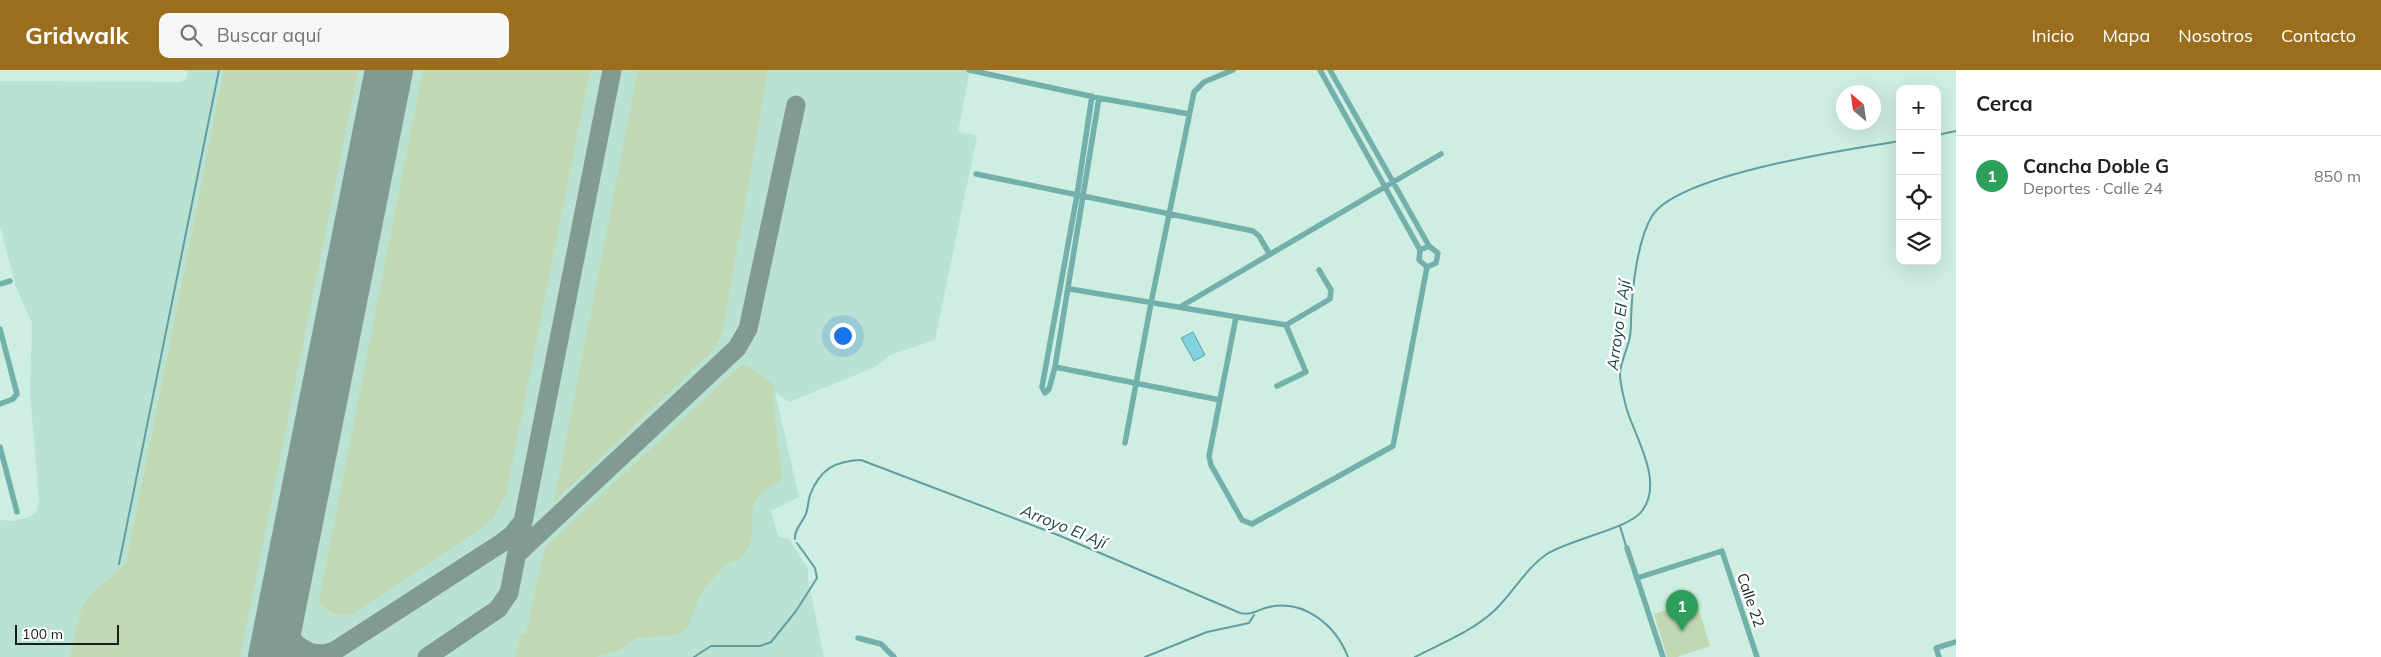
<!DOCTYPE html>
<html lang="es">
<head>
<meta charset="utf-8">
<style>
	body { margin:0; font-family:Mulish,sans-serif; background:#f6f6f6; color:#202124 }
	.controls { position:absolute; right:15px; top:15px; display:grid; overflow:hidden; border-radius:10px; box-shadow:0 5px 20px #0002 }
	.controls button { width:45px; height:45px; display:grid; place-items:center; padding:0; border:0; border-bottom:1px solid #e0e0e0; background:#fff; color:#202124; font:25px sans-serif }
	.compass { position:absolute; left:1836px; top:15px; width:45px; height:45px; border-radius:50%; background:#fff; box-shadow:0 5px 20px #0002; rotate:331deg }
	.scale { position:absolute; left:15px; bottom:12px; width:104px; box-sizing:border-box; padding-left:5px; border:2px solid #15201c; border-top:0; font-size:14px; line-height:18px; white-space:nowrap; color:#15201c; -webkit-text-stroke:4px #fff; paint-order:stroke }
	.you { position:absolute; left:842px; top:265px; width:18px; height:18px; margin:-12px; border:4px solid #fff; border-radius:50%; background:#1a73e8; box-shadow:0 0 0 8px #1a73e833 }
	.badge { display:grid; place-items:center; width:32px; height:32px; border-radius:50%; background:#9a6e1d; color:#fff; font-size:16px; font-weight:700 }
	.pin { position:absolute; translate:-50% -41px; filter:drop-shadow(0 1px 2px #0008) }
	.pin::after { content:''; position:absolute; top:26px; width:18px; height:15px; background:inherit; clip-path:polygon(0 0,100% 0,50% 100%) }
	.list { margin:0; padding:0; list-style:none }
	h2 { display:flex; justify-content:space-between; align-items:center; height:65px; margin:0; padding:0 20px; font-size:21px }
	h2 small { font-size:16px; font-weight:400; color:#757577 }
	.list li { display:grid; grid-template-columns:32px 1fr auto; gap:15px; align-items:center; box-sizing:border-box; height:80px; padding:0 20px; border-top:1px solid #e0e0e0 }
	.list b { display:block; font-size:19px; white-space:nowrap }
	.list p { margin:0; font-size:16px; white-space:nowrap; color:#757577 }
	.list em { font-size:16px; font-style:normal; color:#757577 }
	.icon { flex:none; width:28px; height:28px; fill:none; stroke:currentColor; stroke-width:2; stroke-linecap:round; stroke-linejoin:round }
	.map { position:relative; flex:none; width:1956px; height:587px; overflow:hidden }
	header { display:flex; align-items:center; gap:30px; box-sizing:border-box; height:70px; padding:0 25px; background:#9a6e1d; color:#fff }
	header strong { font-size:24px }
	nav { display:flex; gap:28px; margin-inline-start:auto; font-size:18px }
	.search { width:350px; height:45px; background:#f6f6f6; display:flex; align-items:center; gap:12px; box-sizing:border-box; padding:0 18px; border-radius:10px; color:#757577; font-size:19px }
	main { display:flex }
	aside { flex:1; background:#fff }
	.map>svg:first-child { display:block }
</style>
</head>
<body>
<header>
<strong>Gridwalk</strong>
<div class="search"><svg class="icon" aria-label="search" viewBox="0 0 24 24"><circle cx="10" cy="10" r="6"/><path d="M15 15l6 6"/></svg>Buscar aquí</div>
<nav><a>Inicio</a><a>Mapa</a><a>Nosotros</a><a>Contacto</a></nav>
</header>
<main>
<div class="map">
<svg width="1956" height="587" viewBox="0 0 1956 587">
	<rect width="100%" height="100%" fill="#ceeee2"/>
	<path fill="#bae2d3" d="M188 0H970L958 62 977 66 935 270 890 285 875 297 789 332 775 322 799 427 771 441 778 466 789 469 808 498V510L824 587H0V450L14 451 32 446 37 441 39 430 30 323 32 253 16 217 0 156V11L181 12 186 9Z"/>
	<path fill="#c0d8b3" d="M224 0H358L240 587H70L80 543 87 528 126 494Z
		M423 0H590L506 425 492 449 483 457 352 544C336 548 329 543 319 531Z
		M638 0H768L723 261 712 281 554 432Z
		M745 295H748L776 317 772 320 782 410C733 433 764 453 745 483 739 492 729 491 723 497 720 500 703 521 701 524 695 534 693 550 686 559 675 570 651 565 637 568 631 570 627 576 622 579 613 584 605 582 597 587H515L521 564H526L545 477 739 297Z
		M1696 530 1710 576 1677 587H1667L1654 544Z"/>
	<path fill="#82d2df" stroke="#619da4" d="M1193 262 1205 285 1194 291 1181 268Z"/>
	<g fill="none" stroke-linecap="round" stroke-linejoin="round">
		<path stroke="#619da4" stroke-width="2" d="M1937 65 1956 61
			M1620 456 1626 476
			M795 469C794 460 802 453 806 444 808 438 808 432 810 425 820 399 835 391 861 390L1058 465 1240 543C1253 546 1258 539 1269 537 1305 529 1336 556 1348 587
			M119 494 219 0
			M694 587 711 576H760L771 572 796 541 817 508 815 498 797 473
			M1145 587 1207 562 1249 553 1254 545
			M1415 587C1442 573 1473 561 1495 540 1513 523 1526 498 1547 484 1570 469 1629 459 1642 441 1664 412 1636 369 1627 340 1624 328 1620 316 1620 303 1621 291 1628 278 1630 266 1631 261 1631 255 1631 249 1632 220 1637 171 1652 146 1678 104 1850 79 1900 71"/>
		<path stroke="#839a92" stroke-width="19" d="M517 484 737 278 748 259 796 35
			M282 534C283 553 288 570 304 581
			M296 574C309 584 321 587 336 580L500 474 512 465 523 451
			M427 587 498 539 509 523 612 0"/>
		<path stroke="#839a92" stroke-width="48" d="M272 587 389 0"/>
		<path stroke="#73b0ab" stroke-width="5.5" d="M969 0 1099 28 1189 44
			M1320 0 1420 180 1419 190 1427 197 1436 193 1438 183 1429 176 1420 180
			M1330 0 1429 176
			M1092 26 1077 125 1042 317 1045 323 1049 319 1055 297 1099 28
			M976 104 1253 161 1259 166 1269 183
			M0 214 10 211
			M1070 219 1286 255 1330 229 1331 220 1319 200
			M1180 237 1441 84
			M1236 247 1209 386 1211 395 1242 450 1252 454 1393 376 1427 197
			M0 259 17 324 13 329 0 334
			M1055 297 1220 330
			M1277 316 1306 302 1286 255
			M1125 373 1151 233 1194 22 1204 12 1233 0
			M0 377 17 442
			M1627 478 1663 587
			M1637 508 1722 481 1757 587
			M858 568 881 574 894 587
			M1939 587 1936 578 1956 572"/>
	</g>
	<g text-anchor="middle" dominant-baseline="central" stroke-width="5" stroke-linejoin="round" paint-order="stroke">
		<g font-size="15" fill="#15201c" stroke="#fff">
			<text transform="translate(1751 530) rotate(71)">Calle 22</text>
		</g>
		<g font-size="16" font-style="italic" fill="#1b4247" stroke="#fff">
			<text transform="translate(1618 255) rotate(-82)">Arroyo El Ají</text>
			<text transform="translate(1064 456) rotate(22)">Arroyo El Ají</text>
		</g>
	</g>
</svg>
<div class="controls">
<button>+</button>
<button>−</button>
<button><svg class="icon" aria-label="locate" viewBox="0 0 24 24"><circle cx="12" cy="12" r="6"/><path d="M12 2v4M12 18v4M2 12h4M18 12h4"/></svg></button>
<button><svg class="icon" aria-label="layers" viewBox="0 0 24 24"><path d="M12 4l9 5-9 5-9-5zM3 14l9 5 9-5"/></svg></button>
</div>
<svg class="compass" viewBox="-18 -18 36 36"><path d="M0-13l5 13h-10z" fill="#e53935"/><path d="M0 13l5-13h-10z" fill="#757577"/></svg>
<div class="scale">100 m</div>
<div class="you"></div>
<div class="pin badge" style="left:1682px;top:561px;background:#2e9e5b">1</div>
</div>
<aside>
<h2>Cerca<small></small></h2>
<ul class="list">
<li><span class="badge" style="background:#2e9e5b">1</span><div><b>Cancha Doble G</b><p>Deportes · Calle 24</p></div><em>850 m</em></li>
</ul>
</aside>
</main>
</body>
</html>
